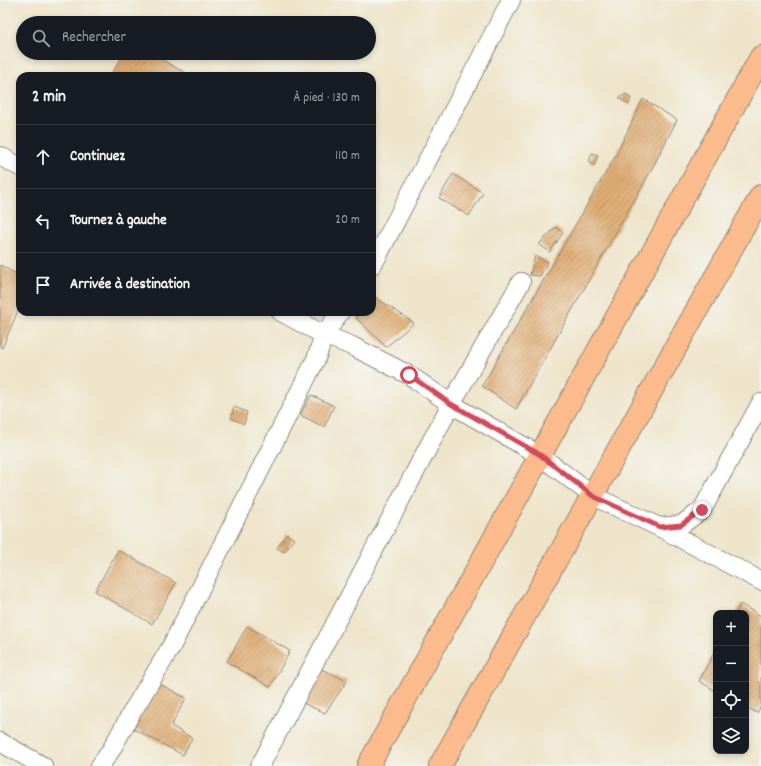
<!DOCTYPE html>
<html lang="fr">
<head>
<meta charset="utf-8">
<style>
	body { margin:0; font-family:Dekko,sans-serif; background:#20242c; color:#f1f3f6 }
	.controls { position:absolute; right:12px; bottom:12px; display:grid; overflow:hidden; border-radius:8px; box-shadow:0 2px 6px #0003 }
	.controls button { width:36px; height:36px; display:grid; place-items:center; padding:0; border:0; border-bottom:1px solid #363941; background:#171b24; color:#f1f3f6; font:20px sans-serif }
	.stop { position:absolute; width:12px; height:12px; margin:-9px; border:3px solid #d1495b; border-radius:50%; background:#fff }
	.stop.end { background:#d1495b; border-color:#fff; box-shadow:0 1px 4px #0008 }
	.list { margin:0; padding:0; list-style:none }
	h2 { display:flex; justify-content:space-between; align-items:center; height:52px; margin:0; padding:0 16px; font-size:17px }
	h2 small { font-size:13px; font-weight:400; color:#9ea1a6 }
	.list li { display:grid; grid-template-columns:26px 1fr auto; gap:12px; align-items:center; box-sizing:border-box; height:64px; padding:0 16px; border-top:1px solid #363941 }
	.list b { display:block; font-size:15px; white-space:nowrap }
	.list em { font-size:13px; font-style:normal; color:#9ea1a6 }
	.icon { flex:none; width:22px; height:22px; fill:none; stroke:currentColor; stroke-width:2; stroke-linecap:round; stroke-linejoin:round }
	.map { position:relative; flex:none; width:761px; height:766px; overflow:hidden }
	.search { position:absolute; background:#171b24; box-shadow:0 2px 6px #0003; left:16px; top:16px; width:360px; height:44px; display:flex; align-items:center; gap:10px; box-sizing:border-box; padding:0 14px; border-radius:22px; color:#9ea1a6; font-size:15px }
	.panel { position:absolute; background:#171b24; box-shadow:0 2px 6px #0003; left:16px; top:72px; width:360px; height:244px; border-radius:12px }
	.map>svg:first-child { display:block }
</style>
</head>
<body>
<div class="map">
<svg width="761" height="766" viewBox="0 0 761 766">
	<defs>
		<pattern id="building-hatch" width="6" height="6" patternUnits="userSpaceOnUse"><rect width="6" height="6" fill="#dfad74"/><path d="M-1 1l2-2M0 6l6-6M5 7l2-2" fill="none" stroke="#b58d5f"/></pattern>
	</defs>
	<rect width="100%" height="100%" fill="#f6f6f2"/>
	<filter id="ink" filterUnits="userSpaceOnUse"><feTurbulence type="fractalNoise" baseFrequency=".025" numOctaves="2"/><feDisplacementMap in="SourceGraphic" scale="8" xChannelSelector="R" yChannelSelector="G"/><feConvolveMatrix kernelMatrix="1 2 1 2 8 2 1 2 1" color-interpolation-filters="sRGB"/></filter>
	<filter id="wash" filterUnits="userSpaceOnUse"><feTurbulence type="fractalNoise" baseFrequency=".012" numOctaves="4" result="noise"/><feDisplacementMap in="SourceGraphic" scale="16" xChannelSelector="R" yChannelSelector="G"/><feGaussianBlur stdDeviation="0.9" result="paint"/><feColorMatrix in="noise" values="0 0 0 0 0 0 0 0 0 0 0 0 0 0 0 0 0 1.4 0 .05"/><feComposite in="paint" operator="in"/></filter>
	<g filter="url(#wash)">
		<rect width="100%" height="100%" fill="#eee4c9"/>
		<g id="blocks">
			<path fill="url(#building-hatch)" d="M125 53H150L191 76H110Z
				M626 94 631 98 629 105 619 98Z
				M643 99 677 120 649 174 516 409 482 386 616 155Z
				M592 153 598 155 594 165 589 162Z
				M453 174 483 193 469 216 439 198Z
				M556 227 563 233 550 252 539 244Z
				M535 256 548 262 540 276 530 275Z
				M0 265 20 276V306L2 348 0 347Z
				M372 295 414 323 386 347 356 318 360 312H372Z
				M311 395 334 406 324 427 300 415Z
				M234 407 247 412 244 424 231 418Z
				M287 534 294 539 284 552 277 548Z
				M118 550 176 583 152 624 95 591Z
				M740 604 761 616V706L757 713 746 707V613H736Z
				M247 626 290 651 270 687 227 662Z
				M716 649V691L699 681Z
				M319 668 347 681 325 713 296 700Z
				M158 683 186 698 171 726 192 738 183 755 134 729Z"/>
		</g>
	</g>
	<g filter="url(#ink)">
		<use href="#blocks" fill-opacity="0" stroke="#8c887a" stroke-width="1"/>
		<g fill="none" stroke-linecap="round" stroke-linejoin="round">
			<defs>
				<path id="minor" d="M0 156 20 167
					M372 265 377 257 511 0
					M281 312 324 335 352 346 409 375 451 404 539 455 593 496 659 527 761 581
					M659 527 681 525 702 510 761 403
					M0 742 43 766
					M100 766 111 750 132 712 171 647 316 359 324 335 340 312
					M260 766 451 404 521 282"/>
				<path id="trunk" d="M368 766 761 57
					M440 766 761 196"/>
			</defs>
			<use href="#minor" stroke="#8c887a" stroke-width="20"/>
			<use href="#trunk" stroke="#8c887a" stroke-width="24"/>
			<use href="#minor" stroke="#fff" stroke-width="18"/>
			<use href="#trunk" stroke="#fbbb8c" stroke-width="22"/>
		</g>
	</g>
	<g fill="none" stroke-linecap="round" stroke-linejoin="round" filter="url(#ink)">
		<path stroke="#d1495b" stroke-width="5" d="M409 375 451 404 539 454 593 496 660 527 681 525 702 510"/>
	</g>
</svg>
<div class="controls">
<button>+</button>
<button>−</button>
<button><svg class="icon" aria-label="locate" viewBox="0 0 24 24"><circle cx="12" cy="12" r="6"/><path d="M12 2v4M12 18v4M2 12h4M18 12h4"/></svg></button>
<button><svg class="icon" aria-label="layers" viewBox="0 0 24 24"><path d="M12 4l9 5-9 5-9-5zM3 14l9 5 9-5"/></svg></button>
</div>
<div class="stop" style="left:409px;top:375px"></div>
<div class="stop end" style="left:702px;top:510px"></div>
<div class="search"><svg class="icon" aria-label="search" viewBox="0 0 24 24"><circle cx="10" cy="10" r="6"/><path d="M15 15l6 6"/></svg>Rechercher</div>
<section class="panel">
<h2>2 min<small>À pied · 130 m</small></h2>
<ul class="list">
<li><svg class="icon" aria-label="ahead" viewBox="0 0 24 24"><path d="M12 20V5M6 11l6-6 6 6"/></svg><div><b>Continuez</b></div><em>110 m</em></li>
<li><svg class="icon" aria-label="left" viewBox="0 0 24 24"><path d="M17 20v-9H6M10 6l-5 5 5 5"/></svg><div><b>Tournez à gauche</b></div><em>20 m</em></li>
<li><svg class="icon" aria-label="arrive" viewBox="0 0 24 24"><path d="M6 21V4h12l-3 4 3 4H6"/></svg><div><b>Arrivée à destination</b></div></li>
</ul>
</section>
</div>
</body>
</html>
